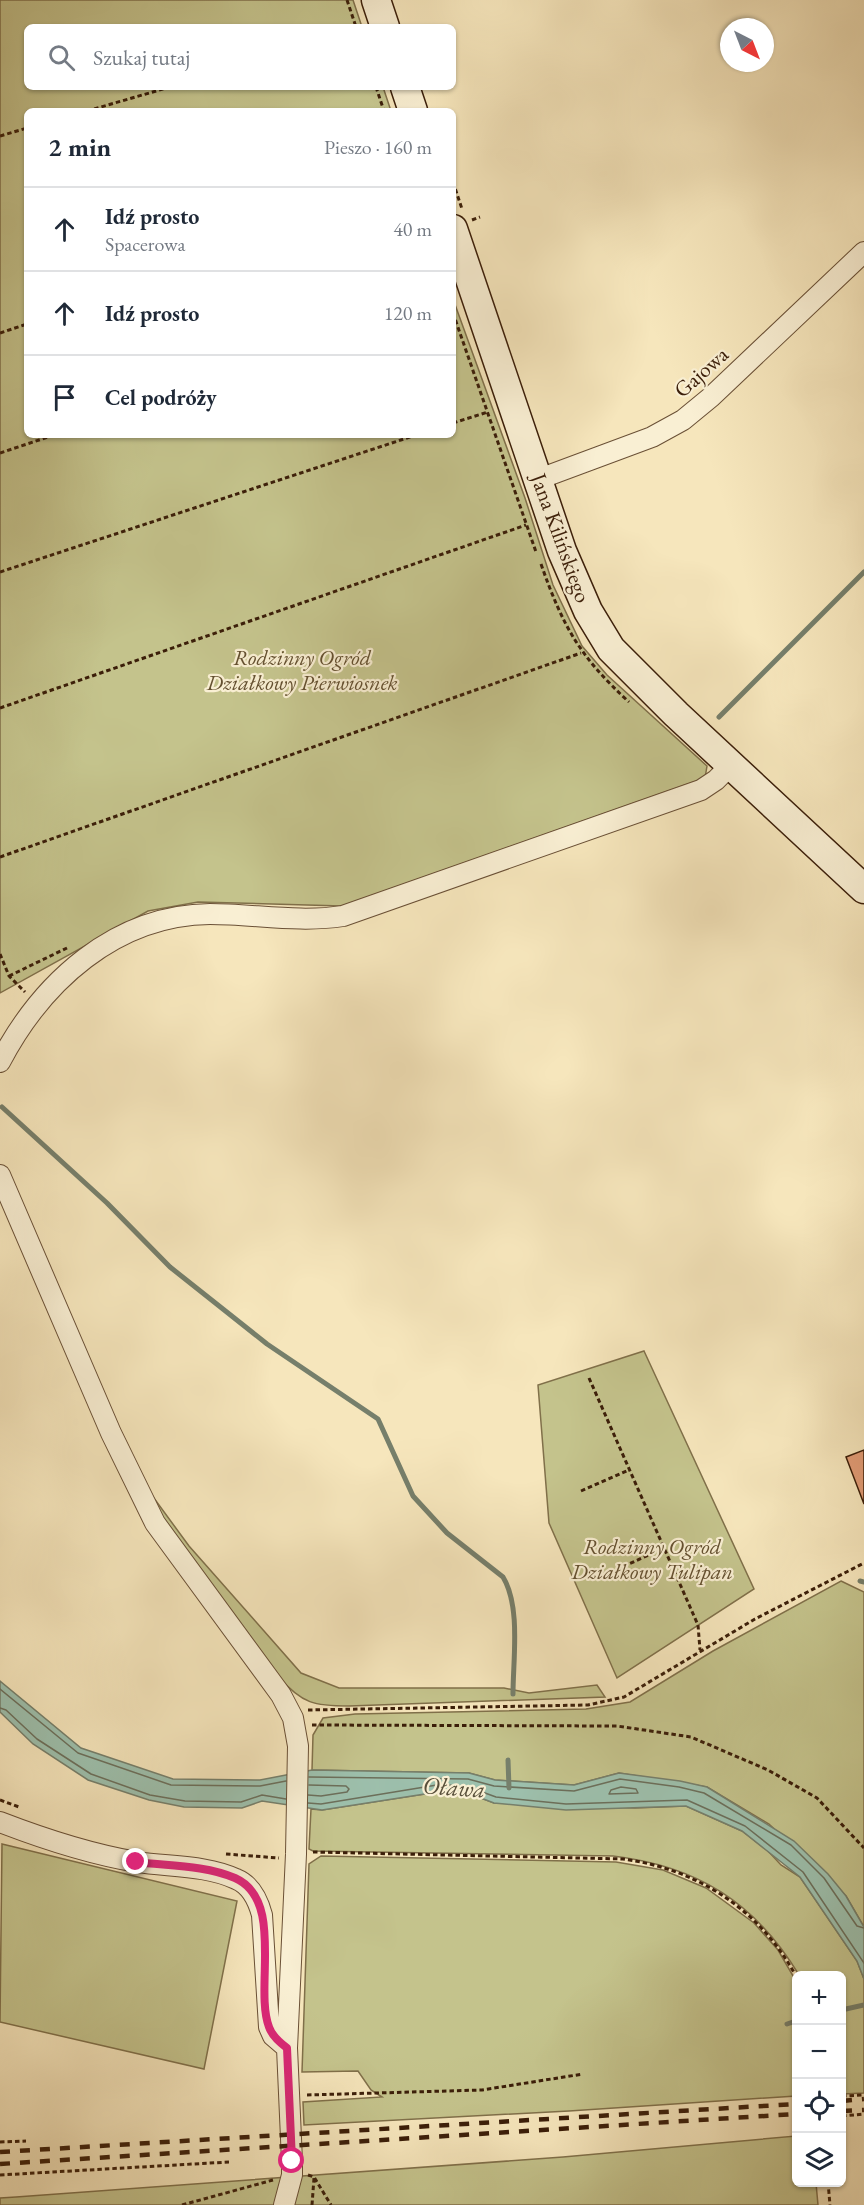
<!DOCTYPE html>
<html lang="pl">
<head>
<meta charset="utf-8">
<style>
	body { margin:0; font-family:"EB Garamond",serif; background:#f6f6f7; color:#1f2937 }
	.controls { position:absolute; right:18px; bottom:18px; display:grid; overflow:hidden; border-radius:9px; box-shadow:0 2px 4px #0004 }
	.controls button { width:54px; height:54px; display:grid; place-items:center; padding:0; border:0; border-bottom:2px solid #e0e1e3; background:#fff; color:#1f2937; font:30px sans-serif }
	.compass { position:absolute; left:720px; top:18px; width:54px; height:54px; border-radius:50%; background:#fff; box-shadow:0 2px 4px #0004; rotate:138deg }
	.stop { position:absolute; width:18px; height:18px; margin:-14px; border:4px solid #db2777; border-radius:50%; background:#fff }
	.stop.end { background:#db2777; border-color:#fff; box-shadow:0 2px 6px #0008 }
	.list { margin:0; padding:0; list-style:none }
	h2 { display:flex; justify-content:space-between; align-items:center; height:78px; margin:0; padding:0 24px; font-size:26px }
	h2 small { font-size:20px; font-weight:400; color:#747a83 }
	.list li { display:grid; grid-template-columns:39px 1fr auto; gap:18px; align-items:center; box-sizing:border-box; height:84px; padding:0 24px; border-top:2px solid #e0e1e3 }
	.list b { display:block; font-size:22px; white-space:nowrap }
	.list p { margin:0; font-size:20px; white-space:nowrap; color:#747a83 }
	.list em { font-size:20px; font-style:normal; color:#747a83 }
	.icon { flex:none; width:33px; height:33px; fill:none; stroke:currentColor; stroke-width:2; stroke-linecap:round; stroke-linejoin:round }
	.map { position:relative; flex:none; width:864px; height:2205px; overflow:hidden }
	.search { position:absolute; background:#fff; box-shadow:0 2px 4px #0004; left:24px; top:24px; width:432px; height:66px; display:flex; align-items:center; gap:15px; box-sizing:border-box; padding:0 21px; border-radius:9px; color:#747a83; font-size:22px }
	.panel { position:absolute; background:#fff; box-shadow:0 2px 4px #0004; left:24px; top:108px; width:432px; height:330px; border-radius:9px }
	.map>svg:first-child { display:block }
</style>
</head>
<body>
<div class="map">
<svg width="864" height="2205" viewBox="0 0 864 2205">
	<rect width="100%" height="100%" fill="#f6e6bc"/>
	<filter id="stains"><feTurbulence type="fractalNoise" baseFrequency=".00333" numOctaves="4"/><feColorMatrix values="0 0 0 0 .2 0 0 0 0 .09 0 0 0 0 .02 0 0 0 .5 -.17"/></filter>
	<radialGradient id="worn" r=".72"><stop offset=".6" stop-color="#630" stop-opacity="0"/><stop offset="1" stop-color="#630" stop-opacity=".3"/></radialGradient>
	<path fill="#c4c38c" stroke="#80704a" stroke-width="1.5" d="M0 0H353L362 27H27V87H383L391 111H27V435H453V299L525 498 553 585 582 646 607 675 707 766 705 778 342 906 198 902 148 911 0 993Z
		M644 1351 754 1589 617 1678 549 1523 538 1385Z
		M148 1490 189 1546 301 1673 339 1688H504L529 1693 597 1685 605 1697 349 1706C315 1706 302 1704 279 1677L162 1520Z
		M841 1581 864 1592V1927L846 1896 769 1824 707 1787 619 1773 574 1785 495 1780 469 1773 312 1770 313 1735 323 1718 355 1714 586 1709 630 1702 713 1651Z
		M444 1791 473 1795 494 1803 635 1808 686 1806 742 1831 768 1851 781 1865 800 1877 857 1961 864 1979V2093L842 2094V1976L799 1975C755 1902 697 1866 613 1856L313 1851 309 1849 311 1809 322 1810Z
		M2 1844 237 1901 204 2069 0 2022Z
		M321 1856 616 1862 663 1870 706 1888 754 1923 778 1950 796 1981V2096L569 2111 304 2125 303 2102 382 2097 371 2090 358 2071 302 2072 309 1864Z
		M796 2136V2182L816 2183 818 2205H0V2198L16 2197 563 2157Z"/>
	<path fill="#9dc0ad" stroke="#767f6b" stroke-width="1.5" d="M0 1681 81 1748 173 1779 260 1780 312 1770 469 1773 495 1780 574 1785 619 1773 680 1781 707 1787 794 1841 828 1874 846 1896 864 1927V1979L857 1961 800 1877 742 1831 686 1806 566 1810 494 1803 473 1795 444 1791 322 1810 262 1801 242 1808 184 1807 149 1800 88 1780 33 1744 0 1712Z"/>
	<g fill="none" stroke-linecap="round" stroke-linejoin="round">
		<path stroke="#6c6f5b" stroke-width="1.5" d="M0 1689 78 1753 171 1785 260 1786 286 1781
			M0 1708 6 1710 37 1739 91 1774 150 1795 185 1801 241 1802 262 1795 286 1799
			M309 1777 468 1779 494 1786 574 1791 620 1779 679 1787 704 1793 791 1845 824 1878 857 1926 864 1928
			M621 1787 636 1789 638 1793 609 1794 611 1790Z
			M308 1795 321 1796 347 1792 349 1789 346 1786 309 1785
			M308 1803 321 1804 443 1784 474 1789 496 1797 566 1804 687 1800 745 1826 803 1872 864 1963"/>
		<path stroke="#767f6b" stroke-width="5" d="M719 717 864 572
			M2 1107 107 1203 170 1267 267 1344 378 1419 413 1496 447 1533 503 1577C521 1607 513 1659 513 1694
			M860 1581 864 1582
			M508 1760 509 1788
			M846 2009 864 2005
			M787 2024 796 2021"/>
	</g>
	<path fill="#e29c76" stroke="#3b1e09" stroke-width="1.5" d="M864 1450V1504L846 1457Z"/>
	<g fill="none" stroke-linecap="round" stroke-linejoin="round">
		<defs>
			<path id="street" d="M539 479 652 437 683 420 711 397 864 252
				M0 1062C42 982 115 915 210 914 254 914 299 923 343 916L701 790 716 780 731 765
				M0 1175 111 1433 155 1523 281 1695 293 1718 298 1746 296 1854 287 2048 292 2161V2175L284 2205
				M0 1822C44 1839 90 1854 137 1862 169 1867 206 1865 236 1879 251 1885 258 1900 262 1915L269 2027 273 2036 287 2048"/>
			<path id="secondary" d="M376 0 385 27
				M405 87 413 111
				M453 229 562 551 588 611 611 649 676 714 864 889"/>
		</defs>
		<use href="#street" stroke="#6a5036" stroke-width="22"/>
		<use href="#secondary" stroke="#3b1e09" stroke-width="31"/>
		<path stroke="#3b1e09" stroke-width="3" stroke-dasharray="4.5 3" stroke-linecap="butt" d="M347 0 356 27
			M376 87 384 111
			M87 111 170 87
			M0 136 27 128
			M453 182 462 209
			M472 220 480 217
			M453 313 536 552
			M0 333 27 324
			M453 423 488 412
			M0 453 54 435
			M541 564C563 627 580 657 629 702
			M0 572 416 435
			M0 708 526 525
			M0 857 581 653
			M0 954 9 976 25 992
			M9 976 67 948
			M589 1378 698 1625 700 1650
			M581 1491 629 1470
			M596 1579 664 1548
			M308 1710 588 1705 624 1697 755 1619 864 1563
			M312 1725 617 1726 691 1737 768 1770 817 1798 864 1848
			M0 1800 19 1807
			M313 1852 623 1859C698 1869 760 1910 796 1976
			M226 1854 279 1858
			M307 2095 482 2090 583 2074
			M842 2096 864 2095
			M842 2116 864 2114
			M0 2142 26 2141
			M0 2175 229 2162
			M308 2175 314 2177 331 2205
			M828 2182 830 2205
			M182 2205 273 2180
			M312 2205 314 2178"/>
		<use href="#street" stroke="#f9efd3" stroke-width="20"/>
		<use href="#secondary" stroke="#f9efd3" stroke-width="28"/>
		<path stroke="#3b1e09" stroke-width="4.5" stroke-dasharray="10 10" stroke-linecap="butt" d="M842 2101 864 2099
			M842 2111 864 2110
			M0 2152 796 2104
			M0 2164 796 2114"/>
	</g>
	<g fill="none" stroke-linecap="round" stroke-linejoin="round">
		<path stroke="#db2777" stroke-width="8" d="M136 1862C168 1866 205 1865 235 1878 285 1900 254 1988 269 2027 272 2036 279 2042 287 2048L292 2161"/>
	</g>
	<g text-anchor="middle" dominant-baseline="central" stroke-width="4.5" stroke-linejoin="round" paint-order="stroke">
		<g font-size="22" fill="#3b1e09" stroke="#f9efd3">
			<text transform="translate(701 372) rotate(-42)">Gajowa</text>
			<text transform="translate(561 538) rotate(70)">Jana Kilińskiego</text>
		</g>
		<g font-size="22" font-style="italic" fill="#645030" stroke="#f9efd3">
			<text x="302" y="657">Rodzinny Ogród<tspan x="302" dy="25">Działkowy Pierwiosnek</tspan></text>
			<text x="652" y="1546">Rodzinny Ogród<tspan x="652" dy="25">Działkowy Tulipan</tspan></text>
		</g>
		<g font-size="24" font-style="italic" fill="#584f3a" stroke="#f9efd3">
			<text transform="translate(454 1787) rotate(4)">Oława</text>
		</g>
	</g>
	<rect width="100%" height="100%" filter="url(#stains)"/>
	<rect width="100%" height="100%" fill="url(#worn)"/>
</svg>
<div class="controls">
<button>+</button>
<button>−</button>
<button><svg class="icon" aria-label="locate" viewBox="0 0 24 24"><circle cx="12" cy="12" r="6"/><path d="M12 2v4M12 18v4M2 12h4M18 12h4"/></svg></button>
<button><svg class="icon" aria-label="layers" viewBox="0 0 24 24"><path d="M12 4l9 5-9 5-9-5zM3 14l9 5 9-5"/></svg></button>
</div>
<svg class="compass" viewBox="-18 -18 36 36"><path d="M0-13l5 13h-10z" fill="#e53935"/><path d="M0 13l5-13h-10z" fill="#747a83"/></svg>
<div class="stop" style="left:292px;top:2161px"></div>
<div class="stop end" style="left:136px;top:1862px"></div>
<div class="search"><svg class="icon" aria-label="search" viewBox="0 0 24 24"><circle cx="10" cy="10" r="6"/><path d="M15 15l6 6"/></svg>Szukaj tutaj</div>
<section class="panel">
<h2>2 min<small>Pieszo · 160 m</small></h2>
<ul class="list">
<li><svg class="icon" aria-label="ahead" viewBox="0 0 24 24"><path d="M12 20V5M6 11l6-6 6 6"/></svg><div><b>Idź prosto</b><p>Spacerowa</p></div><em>40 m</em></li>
<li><svg class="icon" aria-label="ahead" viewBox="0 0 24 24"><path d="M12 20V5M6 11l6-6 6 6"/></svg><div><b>Idź prosto</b></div><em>120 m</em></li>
<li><svg class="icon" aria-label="arrive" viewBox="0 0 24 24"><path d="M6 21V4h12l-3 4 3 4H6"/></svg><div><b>Cel podróży</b></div></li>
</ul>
</section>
</div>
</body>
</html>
